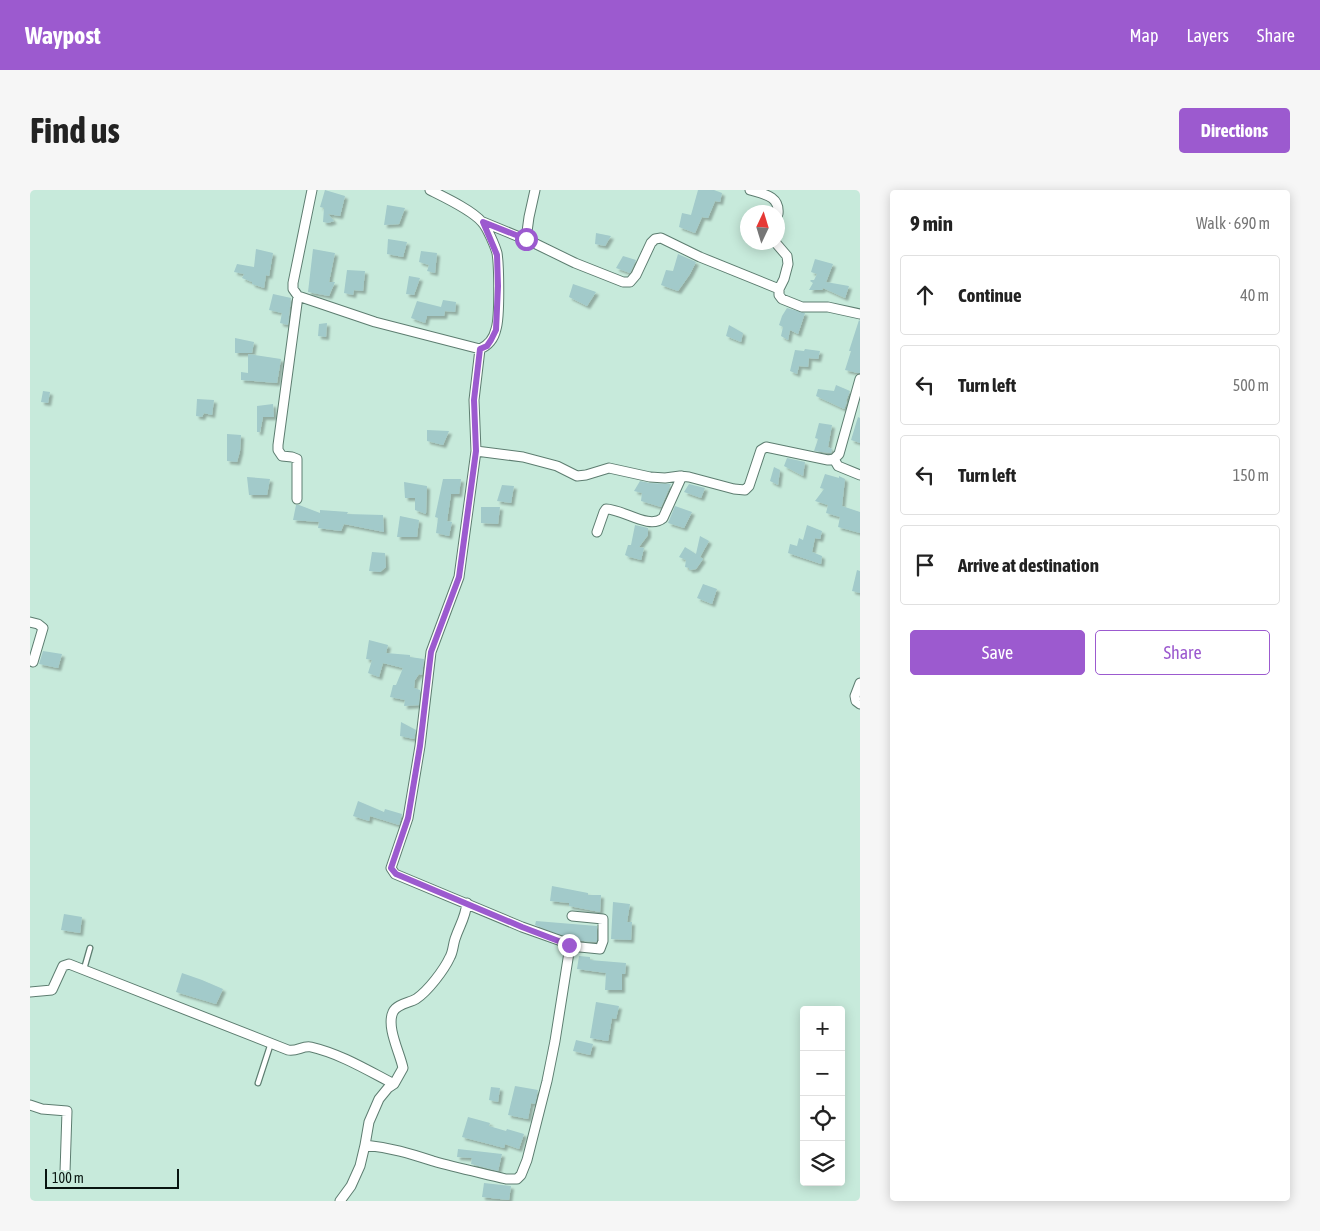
<!DOCTYPE html>
<html lang="en">
<head>
<meta charset="utf-8">
<style>
	body { margin:0; font-family:"Asap Condensed",sans-serif; background:#f6f6f6; color:#222 }
	.controls { position:absolute; right:15px; bottom:15px; display:grid; overflow:hidden; border-radius:5px; box-shadow:0 2px 12px #0003 }
	.controls button { width:45px; height:45px; display:grid; place-items:center; padding:0; border:0; border-bottom:1px solid #e0e0e0; background:#fff; color:#222; font:25px sans-serif }
	.compass { position:absolute; left:710px; top:15px; width:45px; height:45px; border-radius:50%; background:#fff; box-shadow:0 2px 12px #0003; rotate:4deg }
	.scale { position:absolute; left:15px; bottom:12px; width:134px; box-sizing:border-box; padding-left:5px; border:2px solid #081410; border-top:0; font-size:14px; line-height:18px; white-space:nowrap; color:#081410; -webkit-text-stroke:4px #c7eadb; paint-order:stroke }
	.stop { position:absolute; width:15px; height:15px; margin:-11px; border:4px solid #9c5acf; border-radius:50%; background:#fff }
	.stop.end { background:#9c5acf; border-color:#fff; box-shadow:0 1px 5px #0008 }
	.list { margin:0; padding:0; list-style:none }
	h2 { display:flex; justify-content:space-between; align-items:center; height:65px; margin:0; padding:0 20px; font-size:21px }
	h2 small { font-size:16px; font-weight:400; color:#767676 }
	.list li { display:grid; grid-template-columns:32px 1fr auto; gap:15px; align-items:center; box-sizing:border-box; height:80px; margin:0 10px 10px; padding:0 10px; border:1px solid #e0e0e0; border-radius:5px }
	.list b { display:block; font-size:19px; white-space:nowrap }
	.list em { font-size:16px; font-style:normal; color:#767676 }
	.actions { display:flex; gap:10px; padding:15px 20px }
	.actions a { flex:1; padding:11px 0; border:1px solid #9c5acf; border-radius:5px; text-align:center; font-size:18px; color:#9c5acf }
	.actions .main { background:#9c5acf; color:#fff }
	.icon { flex:none; width:28px; height:28px; fill:none; stroke:currentColor; stroke-width:2; stroke-linecap:round; stroke-linejoin:round }
	.map { position:relative; flex:none; width:830px; height:1011px; overflow:hidden; border-radius:5px }
	header { display:flex; align-items:center; gap:30px; box-sizing:border-box; height:70px; padding:0 25px; background:#9c5acf; color:#fff }
	header strong { font-size:24px }
	nav { display:flex; gap:28px; margin-inline-start:auto; font-size:18px }
	.intro { display:flex; align-items:center; justify-content:space-between; box-sizing:border-box; height:120px; padding:0 30px }
	h1 { margin:0; font-size:35px }
	.button { padding:12px 22px; border-radius:5px; background:#9c5acf; color:#fff; font-size:18px; font-weight:700 }
	main { display:flex; gap:30px; padding:0 30px }
	aside { flex:1; background:#fff; border-radius:5px; box-shadow:0 2px 12px #0003 }
	.map>svg:first-child { display:block }
</style>
</head>
<body>
<header>
<strong>Waypost</strong>
<nav><a>Map</a><a>Layers</a><a>Share</a></nav>
</header>
<div class="intro"><h1>Find us</h1><a class="button">Directions</a></div>
<main>
<div class="map">
<svg width="830" height="1011" viewBox="0 0 830 1011">
	<defs>
		<filter id="shadow"><feDropShadow dx="3" dy="3" stdDeviation="1" flood-color="#0004"/></filter>
	</defs>
	<rect width="100%" height="100%" fill="#c7eadb"/>
	<path fill="#a2caca" filter="url(#shadow)" d="M295 0 315 6 310 26 298 24 304 31 298 33 293 32 294 18 290 17Z
		M668 0H684L692 3 690 12 685 11 678 28 672 27 665 43 649 37 652 23 661 25Z
		M357 15 375 18 369 34 354 35Z
		M566 43 581 46 575 56 565 54Z
		M358 49 377 52 373 67 357 64Z
		M226 59 243 63 239 86 236 85 234 98 222 94V92L212 88 214 84 204 82 207 74 224 77Z
		M283 59 305 63 299 92H305L299 106 278 102Z
		M391 61 407 63 405 83 397 81 399 75 389 72Z
		M648 64 666 72 660 84 648 101 631 95 636 80 643 81Z
		M593 66 606 70 600 83 586 78Z
		M785 69 803 74 796 92 819 96 815 108 793 98 792 100H779L783 93 780 91 781 90H784L787 84 781 82Z
		M317 80 335 81 333 101 324 100 323 105 314 103Z
		M379 86 390 88 384 105 376 104Z
		M543 94 566 102 557 116 539 107Z
		M243 104 261 108 258 135 250 133 252 123 239 120Z
		M413 110 426 112 425 122 415 121 414 126H397L395 133 381 128 387 111 411 117Z
		M757 118 775 123 768 144 760 140 758 150 751 146 753 137 749 135 752 126Z
		M829 130 830 131V183H828L815 180 821 161H819Z
		M297 133 296 147 288 146 289 134Z
		M699 135 713 143 711 152 696 146Z
		M205 148 224 152 222 163H205Z
		M775 159 790 161 788 169 779 168 778 177 769 176 767 184 760 181 765 160 774 161Z
		M218 164 251 169 247 193 211 190V182L218 183Z
		M806 195 820 201 816 211 817 212 814 219 786 206 788 199 804 201Z
		M13 201 20 202 18 213 11 212Z
		M167 209 184 210 182 225 174 223 172 227 166 226Z
		M243 214 244 227H233L230 242H227V216Z
		M828 227 830 228V253L821 250Z
		M789 233 802 235 798 257 802 259 801 263 784 261 788 249 785 248Z
		M397 240 419 241 413 255 397 251Z
		M197 244 211 245 210 261 207 272 197 271Z
		M757 268 775 272 773 286 754 276Z
		M744 277 750 280 748 295 740 291Z
		M795 284 809 288V286L815 289 812 316 830 322V343L808 337 810 327 796 323 798 315 785 311 794 299 790 298Z
		M217 287 240 289 237 305H219Z
		M413 289H431L429 304H421L417 331 422 332 419 346 406 343 408 328 405 327Z
		M610 291 620 293 641 294 631 317 611 311 612 303 604 301Z
		M374 292 397 296 396 324 385 320V308H375Z
		M659 294 675 298 671 308 654 302Z
		M472 295 484 296 481 313 467 311Z
		M266 315H269L290 323V320L318 322 317 324 353 325 354 342 314 334 311 341 288 338 289 332 263 330Z
		M645 316 662 322 654 338 638 333Z
		M451 317H470L468 334 451 333Z
		M370 326 389 330 387 347H367Z
		M605 335 618 338V345L609 357 614 358 611 370 600 367 598 369 599 367 595 365 598 355H601Z
		M777 335 792 341 790 349 785 348 782 362 792 366 791 374 758 363 760 354 767 356 769 348 773 350Z
		M670 346 679 351 670 367 673 369 666 379 659 380V378L655 377 656 370 649 367 655 357 666 364Z
		M342 362 355 363 356 377 350 382 339 381Z
		M827 380 830 381V403L822 401Z
		M673 394 687 399 682 414 667 408Z
		M339 450 358 455 356 463 380 465V467L394 469 392 485 389 484 385 490 384 498 390 500 389 515 374 516 375 510 360 507 363 495H366L373 478 353 473 349 487 338 483 342 470 336 469Z
		M13 461 32 464 28 478 9 474Z
		M371 532 386 540 384 549 370 546Z
		M328 611 354 622 355 619 372 624 369 635 340 626 339 631 323 626Z
		M522 696 558 703V705H571L570 722 539 716V713L520 711Z
		M583 712 600 714 597 732H602L601 750 581 749Z
		M34 724 52 727 50 743 31 740Z
		M506 731 567 736V750L566 752 542 750 505 735Z
		M549 766 560 767V770L596 773 595 784H592V800H575L576 783 547 779Z
		M152 783 172 790 193 799 186 814 146 802Z
		M566 812 589 816 586 829 582 828 578 851 560 848Z
		M546 850 563 854 560 865 543 861Z
		M485 896 508 900 505 914 501 913 498 929 478 925Z
		M461 897 470 898 468 912 459 910Z
		M438 927 460 933 459 936 476 941 477 939 494 944 489 959 475 954 474 958 432 947Z
		M428 959 472 964 468 981 441 974 442 968 427 967Z
		M454 993 481 996 479 1010 452 1007Z"/>
	<g fill="none" stroke-linecap="round" stroke-linejoin="round">
		<defs>
			<path id="lane" d="M54 779 60 758
				M228 893 241 853"/>
			<path id="street" d="M282 0 263 93V99L268 106 345 132 450 159 444 210 446 261 429 387 401 462 390 556 378 628 361 678 365 684 492 737 537 753 540 756 525 851 517 891 497 970 491 985 487 989H476C452 983 427 978 403 971 378 963 362 958 335 955L330 976 321 996 310 1011
				M400 0C414 7 442 20 452 32 457 37 465 56 467 63 469 75 470 127 466 139 464 148 459 155 450 159
				M720 0C734 4 750 6 748 24
				M453 32 504 53 545 73 593 92H600L606 85 621 53 625 49 631 48 670 67 749 99
				M496 49 499 27 505 0
				M745 52 757 66 758 74 754 89 749 99V105L752 109 772 117H798L830 124
				M446 261 493 267 527 276 547 286 556 285 579 278 620 287 635 288 650 286 659 287 704 299 715 300 719 296 731 260 736 257 798 270 804 269 809 264 830 189
				M804 269 808 276 830 285
				M267 309V269L262 267 252 266 248 260V255L268 106
				M567 342 574 322 576 319C593 319 619 340 633 328L652 286
				M0 432 8 434 13 438 3 472
				M830 493 825 506 826 511 830 514
				M540 756 570 759 573 751V729L542 726
				M0 802 22 800 33 776 39 774 258 860C267 862 273 855 281 857 311 864 337 880 364 894
				M0 915 12 919 37 921 35 982
				M335 955 339 932 349 909 358 898 364 894 373 878C370 863 356 837 363 822 367 814 379 813 386 809 398 801 414 780 420 767 423 762 423 755 425 749 430 734 435 729 437 713"/>
		</defs>
		<use href="#lane" stroke="#5d7d70" stroke-width="7"/>
		<use href="#street" stroke="#5d7d70" stroke-width="11"/>
		<use href="#lane" stroke="#fff" stroke-width="4.5"/>
		<use href="#street" stroke="#fff" stroke-width="9"/>
	</g>
	<g fill="none" stroke-linecap="round" stroke-linejoin="round">
		<path stroke="#9c5acf" stroke-width="6" d="M496 49 453 32 467 65 468 96 466 140 461 150 457 156 450 159 444 210 446 261 429 387 401 462 390 556 378 628 361 678 366 684 492 737 539 755"/>
	</g>
</svg>
<div class="controls">
<button>+</button>
<button>−</button>
<button><svg class="icon" aria-label="locate" viewBox="0 0 24 24"><circle cx="12" cy="12" r="6"/><path d="M12 2v4M12 18v4M2 12h4M18 12h4"/></svg></button>
<button><svg class="icon" aria-label="layers" viewBox="0 0 24 24"><path d="M12 4l9 5-9 5-9-5zM3 14l9 5 9-5"/></svg></button>
</div>
<svg class="compass" viewBox="-18 -18 36 36"><path d="M0-13l5 13h-10z" fill="#e53935"/><path d="M0 13l5-13h-10z" fill="#767676"/></svg>
<div class="scale">100 m</div>
<div class="stop" style="left:496px;top:49px"></div>
<div class="stop end" style="left:539px;top:755px"></div>
</div>
<aside>
<h2>9 min<small>Walk · 690 m</small></h2>
<ul class="list">
<li><svg class="icon" aria-label="ahead" viewBox="0 0 24 24"><path d="M12 20V5M6 11l6-6 6 6"/></svg><div><b>Continue</b></div><em>40 m</em></li>
<li><svg class="icon" aria-label="left" viewBox="0 0 24 24"><path d="M17 20v-9H6M10 6l-5 5 5 5"/></svg><div><b>Turn left</b></div><em>500 m</em></li>
<li><svg class="icon" aria-label="left" viewBox="0 0 24 24"><path d="M17 20v-9H6M10 6l-5 5 5 5"/></svg><div><b>Turn left</b></div><em>150 m</em></li>
<li><svg class="icon" aria-label="arrive" viewBox="0 0 24 24"><path d="M6 21V4h12l-3 4 3 4H6"/></svg><div><b>Arrive at destination</b></div></li>
</ul>
<div class="actions"><a class="main">Save</a><a>Share</a></div>
</aside>
</main>
</body>
</html>
